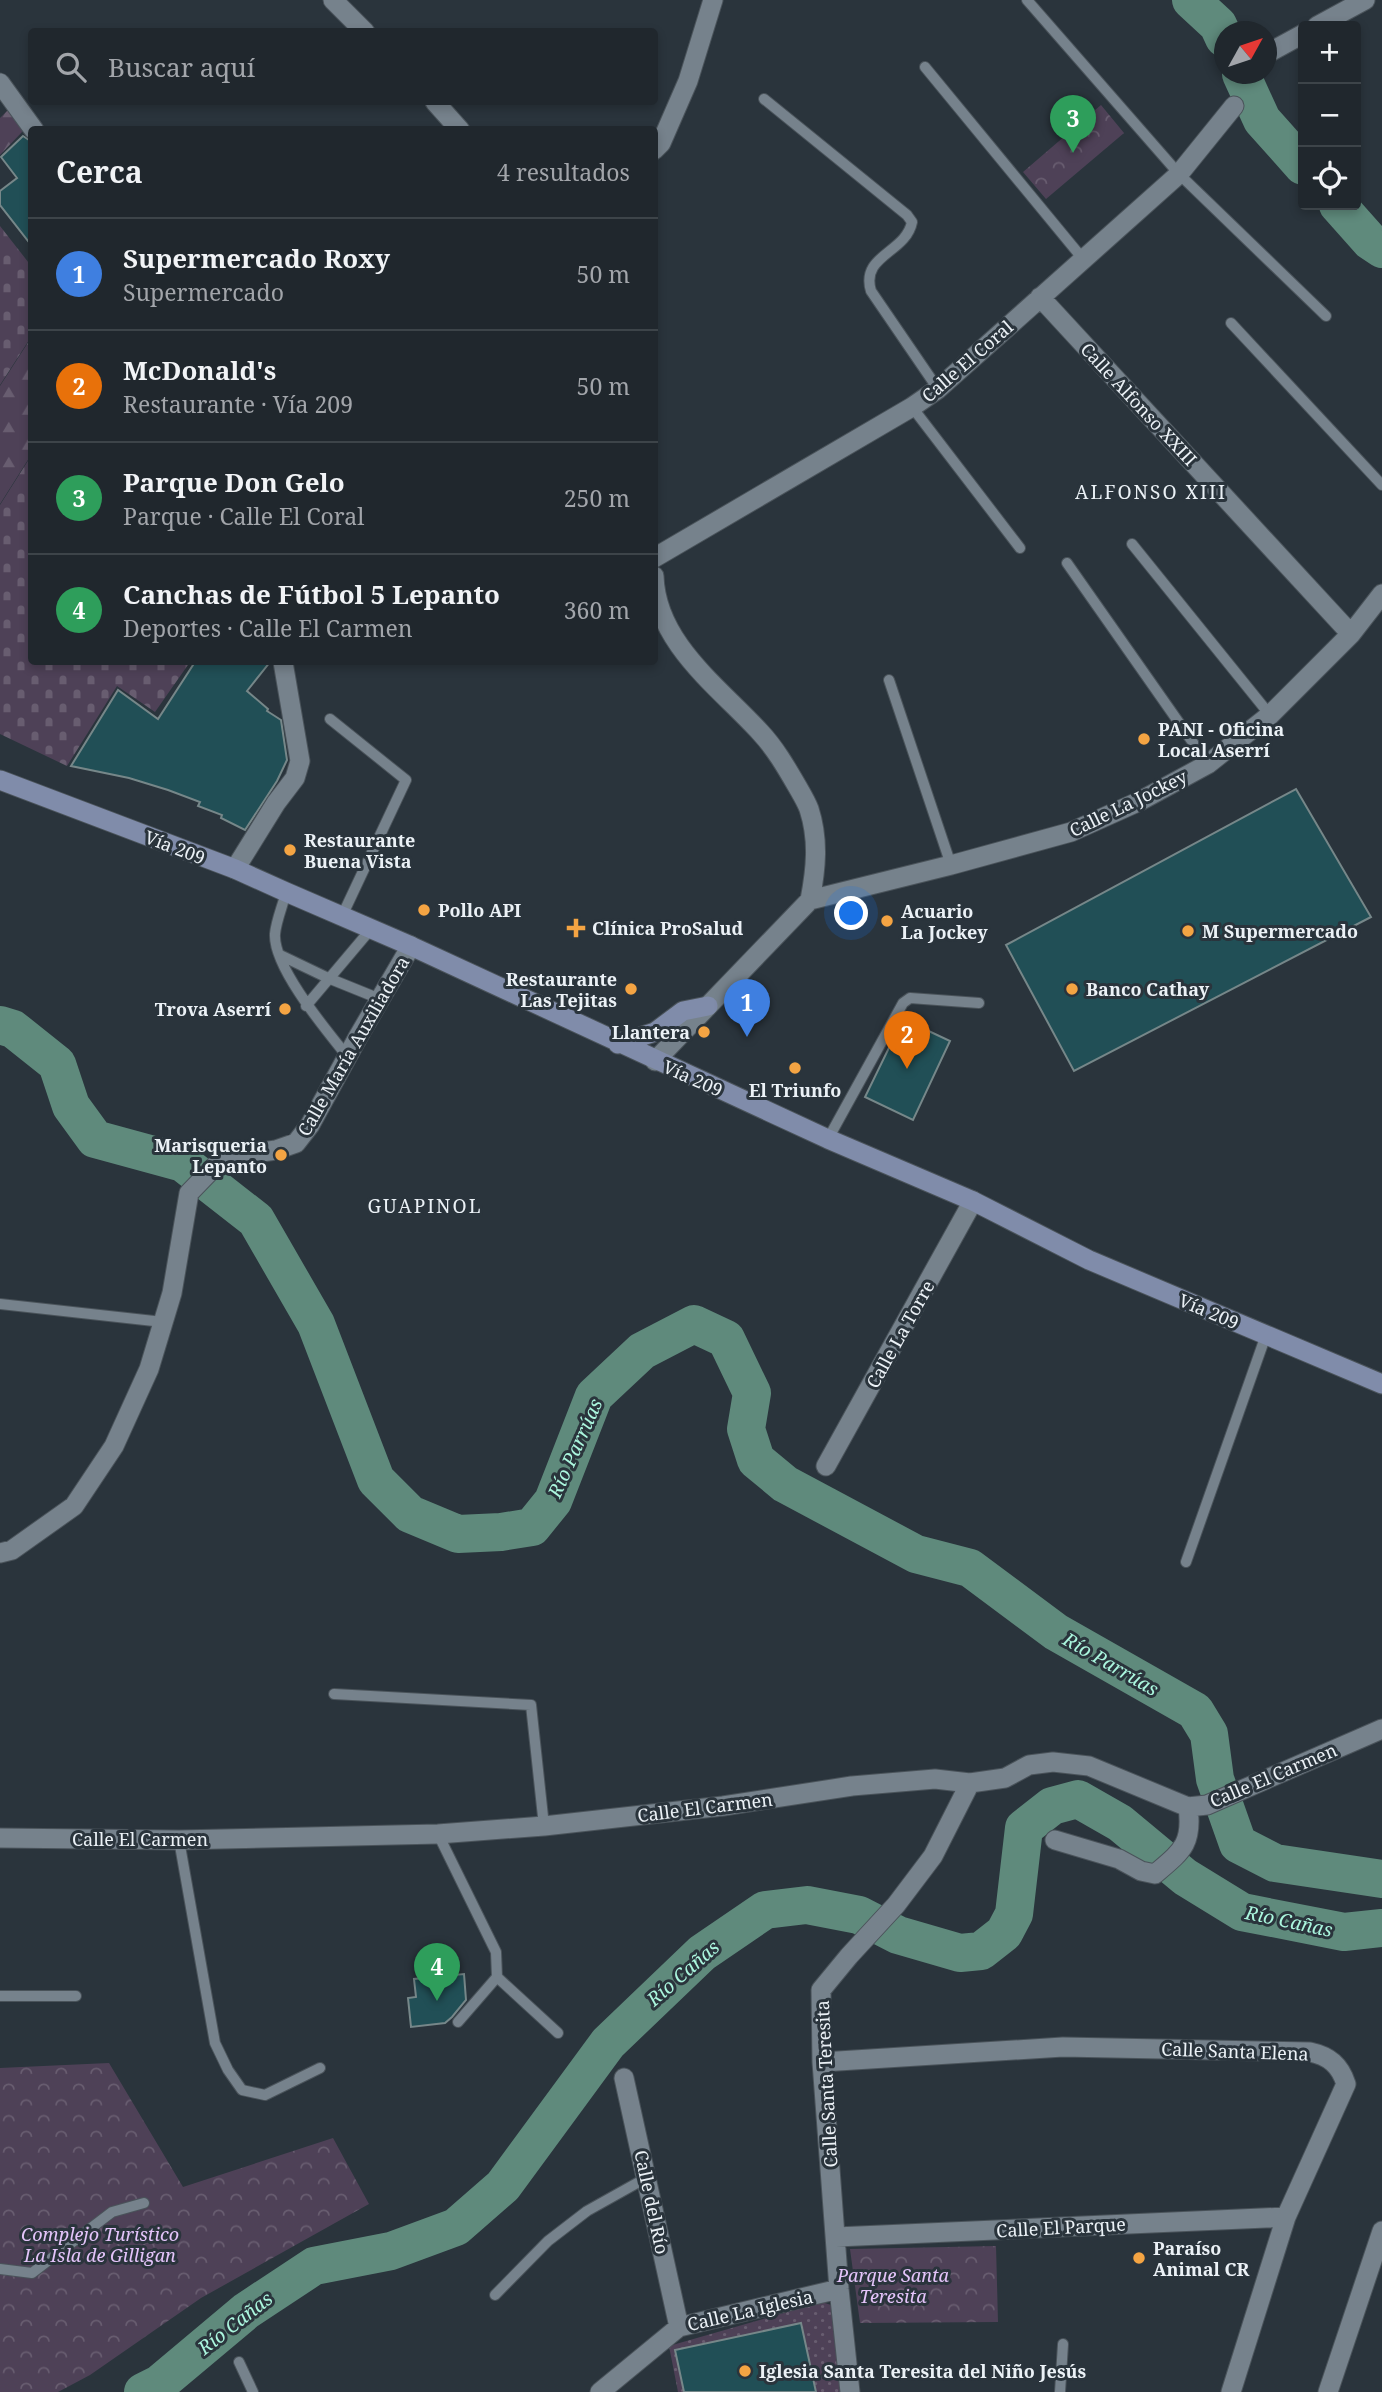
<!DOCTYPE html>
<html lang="es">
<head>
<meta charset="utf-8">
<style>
	body { margin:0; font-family:"Noto Serif",serif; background:#282f35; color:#f1f3f6 }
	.controls { position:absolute; right:21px; top:21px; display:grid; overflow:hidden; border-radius:7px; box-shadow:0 4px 10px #0003 }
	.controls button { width:63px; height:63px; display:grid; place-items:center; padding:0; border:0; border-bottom:2px solid #3d4449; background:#20272d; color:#f1f3f6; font:35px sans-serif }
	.compass { position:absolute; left:1214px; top:21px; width:63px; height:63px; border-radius:50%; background:#20272d; box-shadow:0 4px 10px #0003; rotate:50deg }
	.you { position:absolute; left:852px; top:914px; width:24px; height:24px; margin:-18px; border:5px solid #fff; border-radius:50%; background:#1a73e8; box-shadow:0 0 0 10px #1a73e833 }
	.badge { display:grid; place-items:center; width:46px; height:46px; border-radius:50%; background:#f4a443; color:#fff; font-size:23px; font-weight:700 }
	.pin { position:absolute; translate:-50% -58px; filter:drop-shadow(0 2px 4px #0008) }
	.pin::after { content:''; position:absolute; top:37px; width:24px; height:21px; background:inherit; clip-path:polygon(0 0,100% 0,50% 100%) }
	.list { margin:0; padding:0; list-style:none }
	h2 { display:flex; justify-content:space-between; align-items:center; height:91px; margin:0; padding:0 28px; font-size:30px }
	h2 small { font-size:23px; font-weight:400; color:#a2a5aa }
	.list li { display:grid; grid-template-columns:46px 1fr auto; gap:21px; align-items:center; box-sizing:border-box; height:112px; padding:0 28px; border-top:2px solid #3d4449 }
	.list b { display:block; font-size:26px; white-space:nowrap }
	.list p { margin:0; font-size:23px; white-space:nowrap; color:#a2a5aa }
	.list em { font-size:23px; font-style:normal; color:#a2a5aa }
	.icon { flex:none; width:38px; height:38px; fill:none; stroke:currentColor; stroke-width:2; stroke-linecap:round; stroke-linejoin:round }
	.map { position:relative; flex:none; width:1382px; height:2392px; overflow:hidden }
	.search { position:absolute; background:#20272d; box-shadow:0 4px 10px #0003; left:28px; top:28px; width:630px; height:77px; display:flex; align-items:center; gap:18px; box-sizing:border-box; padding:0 24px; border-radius:7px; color:#a2a5aa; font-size:26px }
	.panel { position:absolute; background:#20272d; box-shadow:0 4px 10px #0003; left:28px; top:126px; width:630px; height:539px; border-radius:7px }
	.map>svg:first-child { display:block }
</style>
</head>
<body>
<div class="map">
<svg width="1382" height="2392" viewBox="0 0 1382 2392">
	<defs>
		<pattern id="forest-firs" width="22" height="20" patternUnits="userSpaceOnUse" patternTransform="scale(1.75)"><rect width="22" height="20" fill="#4e4157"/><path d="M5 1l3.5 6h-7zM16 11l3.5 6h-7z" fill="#685d70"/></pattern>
		<pattern id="cemetery-stones" width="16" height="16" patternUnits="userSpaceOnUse" patternTransform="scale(1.75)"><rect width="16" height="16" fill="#4e4157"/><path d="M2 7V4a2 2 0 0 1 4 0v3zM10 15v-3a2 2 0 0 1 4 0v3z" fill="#685d70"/></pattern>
		<pattern id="park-crowns" width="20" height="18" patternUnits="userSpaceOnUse" patternTransform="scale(1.75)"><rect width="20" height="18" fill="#4e4157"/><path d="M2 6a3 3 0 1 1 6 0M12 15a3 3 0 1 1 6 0" fill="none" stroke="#685d70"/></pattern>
		<pattern id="garden-dots" width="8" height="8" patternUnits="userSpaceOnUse" patternTransform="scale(1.75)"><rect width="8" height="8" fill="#4e4157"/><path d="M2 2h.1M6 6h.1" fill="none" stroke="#685d70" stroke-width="1.8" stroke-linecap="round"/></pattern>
	</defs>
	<rect width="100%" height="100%" fill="#2a343c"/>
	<path fill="url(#forest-firs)" d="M8 110 24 126 23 131 0 155V118Z
		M31 338V455L0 504V386Z"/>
	<path fill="url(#cemetery-stones)" d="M0 226 32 267 31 337 0 385Z
		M31 456 32 662H190L155 712 117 686 67 766 0 734V505Z"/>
	<path fill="url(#park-crowns)" d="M1101 105 1124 133 1046 199 1023 172Z
		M109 2063 183 2187 333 2138 369 2204 201 2298 90 2375 58 2392H0V2068Z
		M996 2246 998 2322 860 2323 850 2249Z"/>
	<path fill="url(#garden-dots)" d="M822 2302 831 2305 834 2311 841 2392H816L801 2324 676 2350 684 2392H678L669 2346Z"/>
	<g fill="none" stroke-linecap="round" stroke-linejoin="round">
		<path stroke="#5f8a7c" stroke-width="38" d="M1191 0 1218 25 1224 38
			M1241 74 1262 120 1303 166
			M1338 205 1370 241 1382 249
			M0 1025 13 1029 57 1064 71 1106 95 1139 183 1163 256 1220 316 1324 376 1480 410 1514 458 1534 501 1532 532 1527 553 1501 594 1396 642 1351 694 1324 726 1339 752 1393 746 1429 756 1460 785 1484 916 1554 970 1568 1056 1632 1195 1711 1209 1734 1215 1779 1238 1844 1275 1863 1382 1879
			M143 2392 159 2384 246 2311 314 2266 391 2251 456 2227 503 2186 608 2043 702 1953 765 1910 807 1905 859 1915 898 1935 960 1953 981 1951 1004 1933 1014 1914 1024 1828 1052 1806 1078 1799 1120 1823 1185 1877 1242 1912 1344 1932 1382 1928"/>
	</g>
	<path fill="#214f56" stroke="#768789" stroke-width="2" d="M23 136 32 142V246L0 205V191L17 178 1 157Z
		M195 662H270L247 691 268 709 267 711 281 720 287 760 277 781 245 830 221 818 222 815 198 806 200 802 168 790 129 778 71 766 118 690 158 719Z
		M1296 789 1371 917 1074 1071 1006 945Z
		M903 1019 950 1041 913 1120 865 1097Z
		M464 1974 466 2000 452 2017 445 2023 411 2027 408 1998 416 1997 414 1979Z
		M801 2323 816 2392H684L675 2350Z"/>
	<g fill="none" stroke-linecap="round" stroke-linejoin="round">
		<defs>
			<path id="service" d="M1027 0 1179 174 1326 316
				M925 67 1083 259
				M764 99 907 215 912 222C906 253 860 255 871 291L938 389
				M1231 323 1382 485
				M912 407 1020 548
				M1132 544 1270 715
				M1067 563 1208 764
				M889 680 951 865
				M330 719 406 780 342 916
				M286 892C283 905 276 921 275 934 273 967 327 1031 347 1056
				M280 955 328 978 380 999
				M306 1006 371 929
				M828 1139 903 1003 910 998 979 1003
				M0 1304 163 1322
				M1186 1562 1266 1335
				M334 1694 531 1705 544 1826
				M438 1834 496 1952 497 1977 458 2022
				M179 1840 215 2043 228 2070 242 2090 265 2095 320 2068
				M497 1977 558 2033
				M0 1996H76
				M0 2269 32 2273 112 2212 144 2203
				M495 2295 548 2241 587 2211 646 2178
				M239 2362 253 2392
				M1060 2392 1063 2344"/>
			<path id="minor" d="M333 0 365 32
				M1317 26 1365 0
				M1270 52 1303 34
				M0 83 34 130
				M435 102 460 130
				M654 150 661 143 688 81 713 0
				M1040 297 1351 634
				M654 558 912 407 938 389 1179 174 1234 106
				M654 576C656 643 719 687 760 732 775 748 786 767 797 786 801 793 806 801 809 809 819 840 816 869 810 900L655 1061
				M235 869 276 803 295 778 300 761 283 662
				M810 900 951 865 1071 832 1140 801 1208 764 1270 715 1351 634 1382 594
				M826 1466 973 1201
				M0 1553 12 1550 74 1506 114 1446 149 1369 172 1293 189 1193 219 1162 234 1156 276 1150 296 1143 310 1125 358 1037 411 946
				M0 1838 179 1840 438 1834 544 1826 723 1806 852 1786 935 1779 970 1783 1005 1778 1029 1765 1053 1762 1089 1766 1188 1807 1207 1805 1382 1729
				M1055 1840 1119 1859 1141 1871 1155 1874C1182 1851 1193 1844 1188 1807
				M822 2062 1063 2047 1310 2052C1329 2056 1340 2065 1346 2084L1286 2217 1231 2392
				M624 2078 679 2327
				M836 2237 1286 2217
				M600 2392 679 2327 839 2289
				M850 2392 839 2289 822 2062 821 1990 849 1956 896 1905 933 1856 970 1783
				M1328 2392 1382 2231"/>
			<path id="secondary" d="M0 780 235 869 286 892 411 946 828 1139 973 1201 1089 1260 1382 1384
				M618 1044 655 1032 683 1011 708 1006"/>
		</defs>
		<use href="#service" stroke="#4a535a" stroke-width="12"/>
		<use href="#minor" stroke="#4a535a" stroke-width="21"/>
		<use href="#secondary" stroke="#4a535a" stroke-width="21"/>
		<use href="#service" stroke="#76828c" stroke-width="10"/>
		<use href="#minor" stroke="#76828c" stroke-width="19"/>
		<use href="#secondary" stroke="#808caa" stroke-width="19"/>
	</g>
	<g fill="#f4a443" stroke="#2a343c" stroke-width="2.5">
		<circle cx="1144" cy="739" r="7"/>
		<circle cx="290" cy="850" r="7"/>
		<circle cx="424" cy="910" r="7"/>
		<circle cx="887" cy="921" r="7"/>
		<path d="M572.5 917.5h7v7h7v7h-7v7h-7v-7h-7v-7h7z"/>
		<circle cx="1188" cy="931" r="7"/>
		<circle cx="631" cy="989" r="7"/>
		<circle cx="1072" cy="989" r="7"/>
		<circle cx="285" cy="1009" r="7"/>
		<circle cx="704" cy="1032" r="7"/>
		<circle cx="795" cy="1068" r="7"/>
		<circle cx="281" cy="1155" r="7"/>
		<circle cx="1139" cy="2258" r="7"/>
		<circle cx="745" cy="2371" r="7"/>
	</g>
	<g text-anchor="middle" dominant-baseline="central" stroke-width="6" stroke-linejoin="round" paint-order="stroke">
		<g font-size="18" fill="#ebf1f6" stroke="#2a343c">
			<text transform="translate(967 361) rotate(-41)">Calle El Coral</text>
			<text transform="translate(1139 404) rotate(47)">Calle Alfonso XXIII</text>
			<text transform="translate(1128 803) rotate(-26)">Calle La Jockey</text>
			<text transform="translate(175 847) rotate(21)">Vía 209</text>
			<text transform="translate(353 1046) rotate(-60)">Calle María Auxiliadora</text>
			<text transform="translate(693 1078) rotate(24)">Vía 209</text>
			<text transform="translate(1209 1311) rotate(23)">Vía 209</text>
			<text transform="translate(900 1334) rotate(-61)">Calle La Torre</text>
			<text transform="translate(1273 1775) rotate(-23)">Calle El Carmen</text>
			<text transform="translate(705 1807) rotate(-7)">Calle El Carmen</text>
			<text x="140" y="1839">Calle El Carmen</text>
			<text transform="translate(1235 2051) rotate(2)">Calle Santa Elena</text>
			<text transform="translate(826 2084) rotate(-93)">Calle Santa Teresita</text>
			<text transform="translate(652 2202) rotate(78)">Calle del Río</text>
			<text transform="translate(1061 2227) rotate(-3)">Calle El Parque</text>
			<text transform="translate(750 2310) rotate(-13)">Calle La Iglesia</text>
		</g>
		<g font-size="18" font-weight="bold" fill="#ebf1f6" stroke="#2a343c" text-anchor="start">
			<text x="1158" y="729">PANI - Oficina<tspan x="1158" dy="21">Local Aserrí</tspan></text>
			<text x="304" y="840">Restaurante<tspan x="304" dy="21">Buena Vista</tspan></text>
			<text x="438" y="910">Pollo API</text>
			<text x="901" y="911">Acuario<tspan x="901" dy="21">La Jockey</tspan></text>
			<text x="592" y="928">Clínica ProSalud</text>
			<text x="1202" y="931">M Supermercado</text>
			<text x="617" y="979" text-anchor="end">Restaurante<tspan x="617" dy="21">Las Tejitas</tspan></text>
			<text x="1086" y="989">Banco Cathay</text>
			<text x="271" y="1009" text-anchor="end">Trova Aserrí</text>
			<text x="690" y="1032" text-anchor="end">Llantera</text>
			<text x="795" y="1090" text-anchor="middle">El Triunfo</text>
			<text x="267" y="1145" text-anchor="end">Marisqueria<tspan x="267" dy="21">Lepanto</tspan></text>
			<text x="1153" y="2248">Paraíso<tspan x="1153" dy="21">Animal CR</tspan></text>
			<text x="759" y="2371">Iglesia Santa Teresita del Niño Jesús</text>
		</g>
		<g font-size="18" font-style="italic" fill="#e4c4fa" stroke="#2a343c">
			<text x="100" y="2234">Complejo Turístico<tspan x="100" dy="21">La Isla de Gilligan</tspan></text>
			<text x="893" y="2275">Parque Santa<tspan x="893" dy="21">Teresita</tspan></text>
		</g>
		<g font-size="19" letter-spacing="2" fill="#ebf1f6" stroke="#2a343c">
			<text x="1151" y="492">ALFONSO XIII</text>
			<text x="425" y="1206">GUAPINOL</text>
		</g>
		<g font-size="19" font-style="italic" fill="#abf6de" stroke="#2a343c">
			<text transform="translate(575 1448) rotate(-66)">Río Parrúas</text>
			<text transform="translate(1111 1664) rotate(30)">Río Parrúas</text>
			<text transform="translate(1289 1921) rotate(12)">Río Cañas</text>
			<text transform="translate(683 1973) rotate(-41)">Río Cañas</text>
			<text transform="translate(235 2323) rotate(-38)">Río Cañas</text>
		</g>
	</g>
</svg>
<div class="controls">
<button>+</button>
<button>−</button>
<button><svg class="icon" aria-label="locate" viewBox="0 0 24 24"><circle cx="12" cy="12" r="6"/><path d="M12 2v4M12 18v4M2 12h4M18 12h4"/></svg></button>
</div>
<svg class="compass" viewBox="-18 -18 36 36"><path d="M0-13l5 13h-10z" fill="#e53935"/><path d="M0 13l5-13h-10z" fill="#a2a5aa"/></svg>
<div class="you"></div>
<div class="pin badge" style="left:747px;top:1037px;background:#3f7fe0">1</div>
<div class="pin badge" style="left:907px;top:1069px;background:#e8710a">2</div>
<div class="pin badge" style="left:1073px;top:153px;background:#2e9e5b">3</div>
<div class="pin badge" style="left:437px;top:2001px;background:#2e9e5b">4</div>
<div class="search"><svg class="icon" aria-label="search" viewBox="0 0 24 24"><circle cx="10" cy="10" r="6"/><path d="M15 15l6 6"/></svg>Buscar aquí</div>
<section class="panel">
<h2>Cerca<small>4 resultados</small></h2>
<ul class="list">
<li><span class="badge" style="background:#3f7fe0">1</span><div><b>Supermercado Roxy</b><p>Supermercado</p></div><em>50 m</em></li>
<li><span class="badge" style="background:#e8710a">2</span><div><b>McDonald's</b><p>Restaurante · Vía 209</p></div><em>50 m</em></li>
<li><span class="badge" style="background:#2e9e5b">3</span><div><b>Parque Don Gelo</b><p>Parque · Calle El Coral</p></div><em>250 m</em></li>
<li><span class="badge" style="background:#2e9e5b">4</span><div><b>Canchas de Fútbol 5 Lepanto</b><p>Deportes · Calle El Carmen</p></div><em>360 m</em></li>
</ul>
</section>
</div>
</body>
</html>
